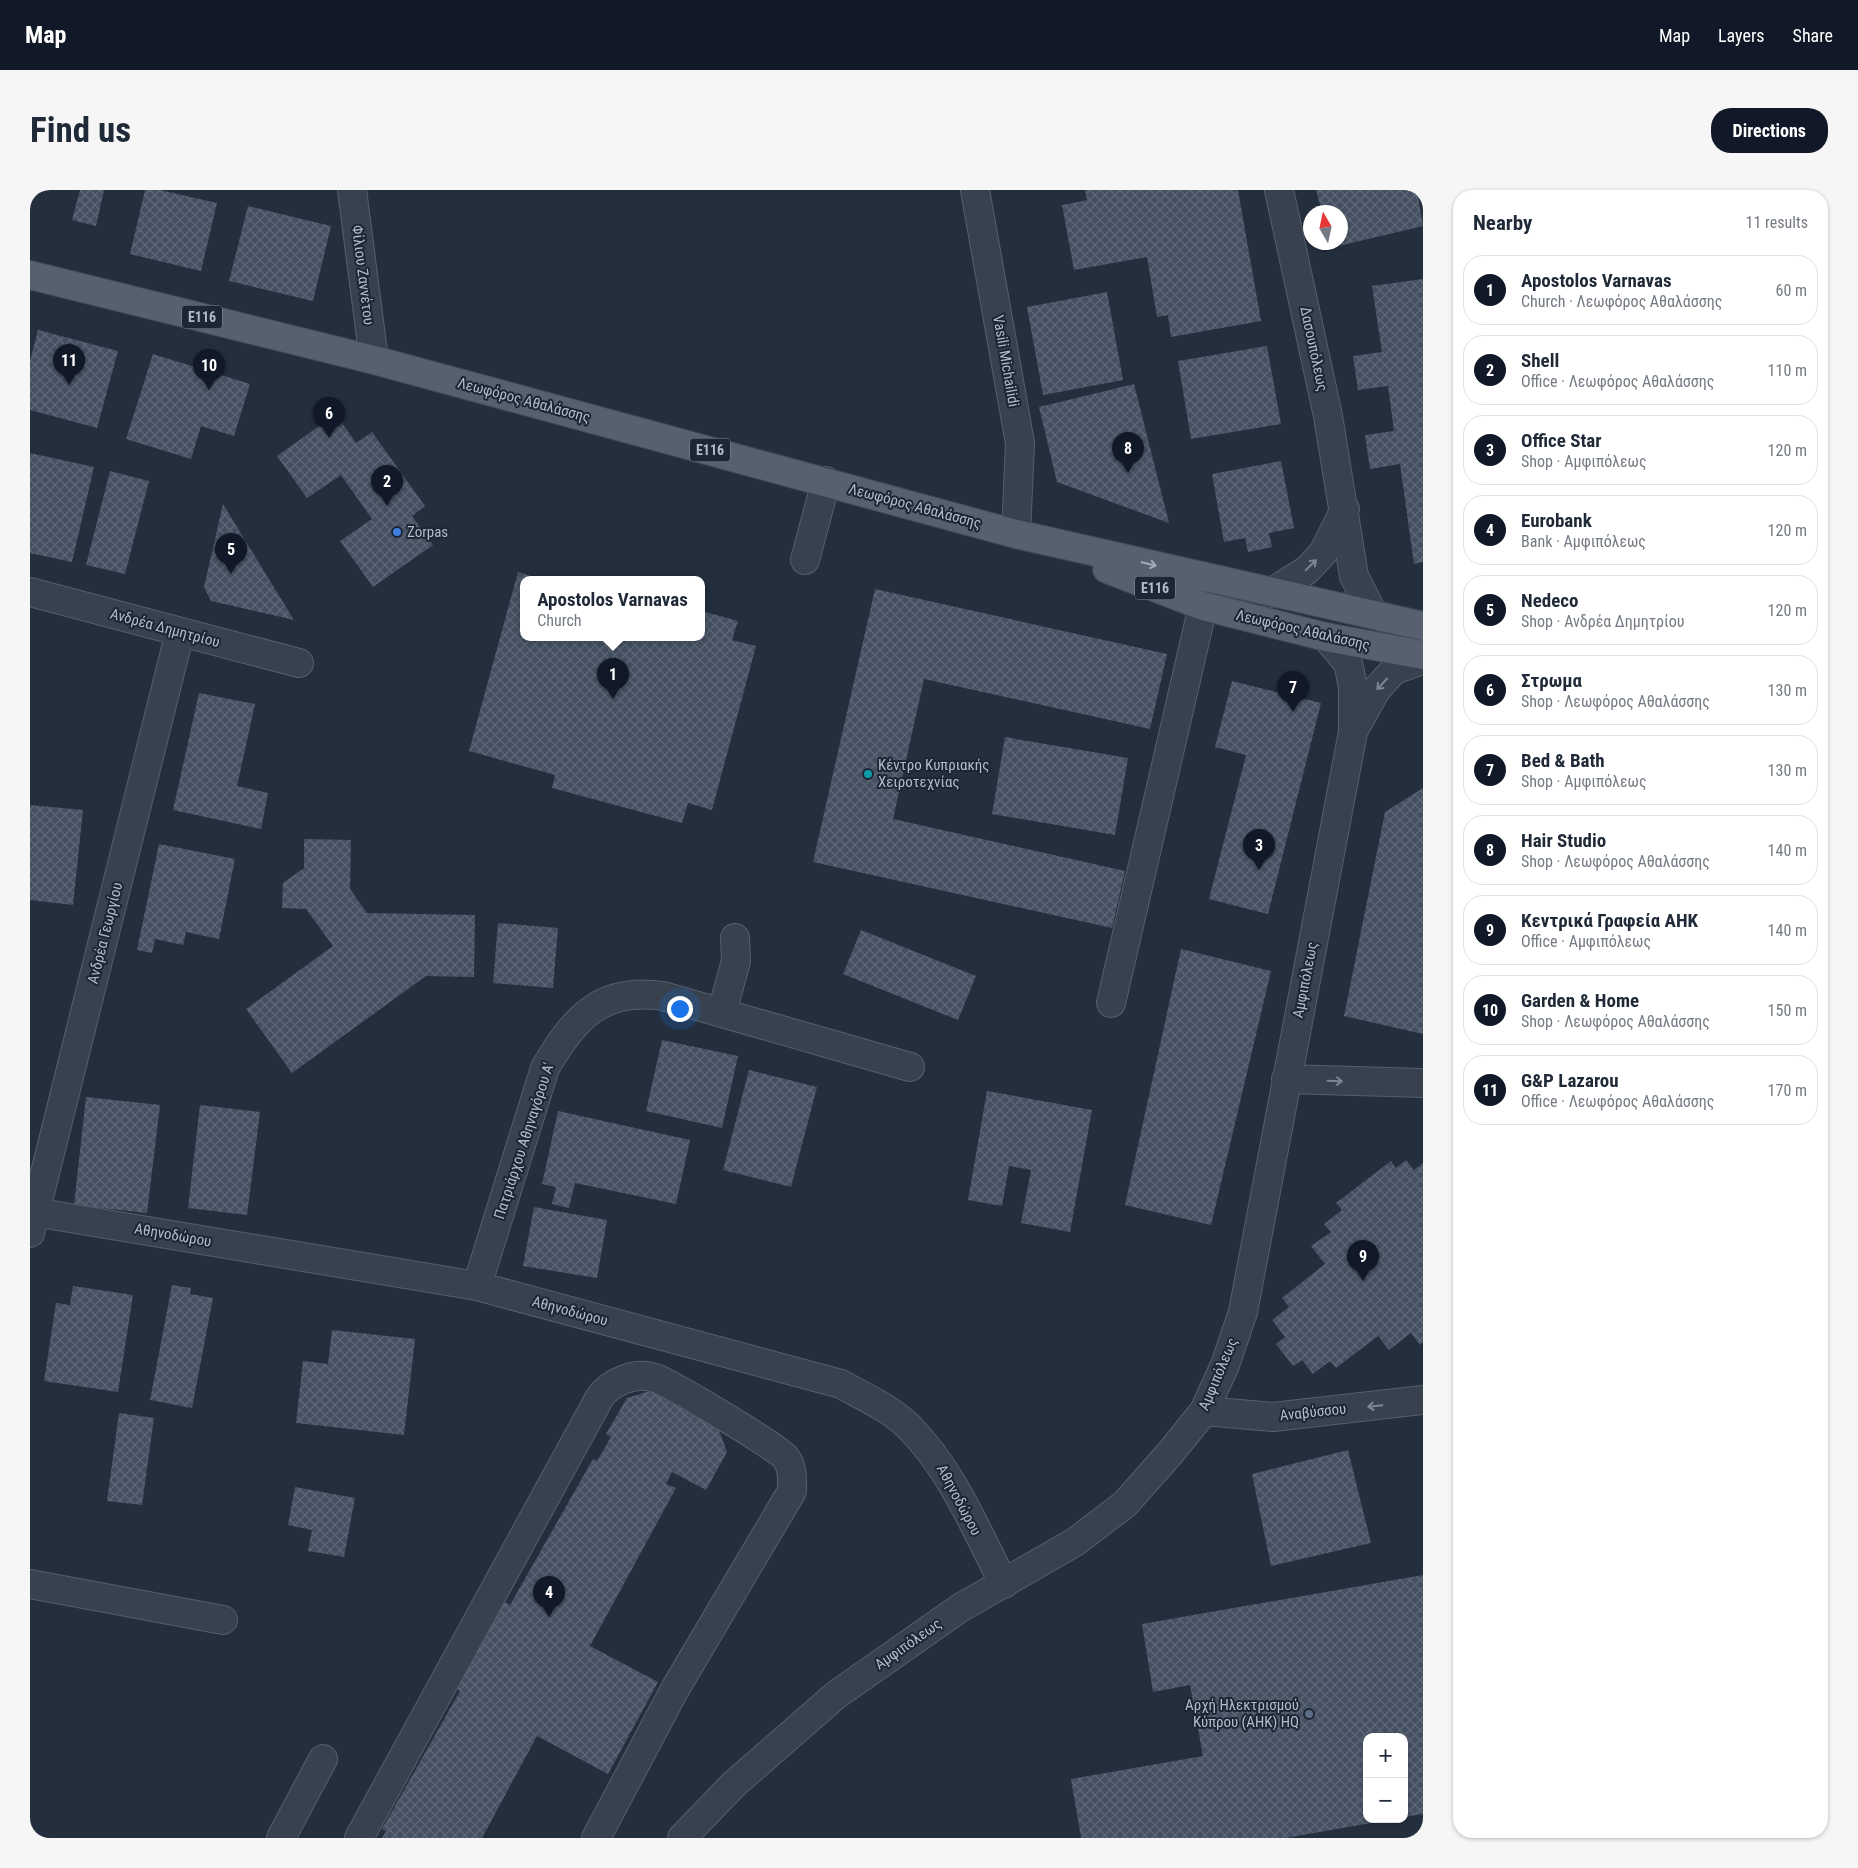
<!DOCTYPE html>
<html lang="en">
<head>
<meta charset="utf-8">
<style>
	body { margin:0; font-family:"Roboto Condensed",sans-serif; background:#f6f6f7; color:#1f2937 }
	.controls { position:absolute; right:15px; bottom:15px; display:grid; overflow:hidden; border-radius:10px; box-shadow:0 1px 4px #0004 }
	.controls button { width:45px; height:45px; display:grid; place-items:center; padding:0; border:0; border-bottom:1px solid #e0e1e3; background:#fff; color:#1f2937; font:25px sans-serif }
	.compass { position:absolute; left:1273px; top:15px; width:45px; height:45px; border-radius:50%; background:#fff; box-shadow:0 1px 4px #0004; rotate:351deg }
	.you { position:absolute; left:649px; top:818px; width:18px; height:18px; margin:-12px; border:4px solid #fff; border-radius:50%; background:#1a73e8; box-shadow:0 0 0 8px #1a73e833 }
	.badge { display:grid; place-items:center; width:32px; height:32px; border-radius:50%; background:#111827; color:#fff; font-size:16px; font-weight:700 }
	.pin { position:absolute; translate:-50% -41px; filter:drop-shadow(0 1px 2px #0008) }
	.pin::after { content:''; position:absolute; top:26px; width:18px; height:15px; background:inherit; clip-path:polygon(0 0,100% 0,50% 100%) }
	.popup { position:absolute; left:490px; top:386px; width:185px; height:65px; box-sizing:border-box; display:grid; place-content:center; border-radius:10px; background:#fff; filter:drop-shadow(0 1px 4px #0005); font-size:16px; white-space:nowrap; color:#747a83 }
	.popup b { font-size:19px; color:#1f2937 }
	.popup::after { content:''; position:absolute; left:50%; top:100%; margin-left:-10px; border:10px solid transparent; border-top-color:#fff }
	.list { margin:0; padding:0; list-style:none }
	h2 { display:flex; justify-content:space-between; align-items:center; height:65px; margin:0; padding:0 20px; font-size:21px }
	h2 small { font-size:16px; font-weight:400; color:#747a83 }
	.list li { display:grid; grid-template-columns:32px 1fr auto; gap:15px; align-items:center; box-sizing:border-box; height:70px; margin:0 10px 10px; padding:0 10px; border:1px solid #e0e1e3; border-radius:20px }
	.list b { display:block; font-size:19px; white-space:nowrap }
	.list p { margin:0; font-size:16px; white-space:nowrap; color:#747a83 }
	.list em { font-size:16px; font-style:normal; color:#747a83 }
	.map { position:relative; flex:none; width:1393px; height:1648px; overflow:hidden; border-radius:20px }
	header { display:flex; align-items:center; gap:30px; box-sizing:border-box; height:70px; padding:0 25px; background:#111827; color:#fff }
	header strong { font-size:24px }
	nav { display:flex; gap:28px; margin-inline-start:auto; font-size:18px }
	.intro { display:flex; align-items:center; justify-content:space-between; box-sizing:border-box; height:120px; padding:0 30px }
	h1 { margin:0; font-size:35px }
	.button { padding:12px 22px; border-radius:20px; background:#111827; color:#fff; font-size:18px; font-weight:700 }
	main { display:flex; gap:30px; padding:0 30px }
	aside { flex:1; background:#fff; border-radius:20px; box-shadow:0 1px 4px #0004 }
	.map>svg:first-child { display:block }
</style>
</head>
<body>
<header>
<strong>Map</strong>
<nav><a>Map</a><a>Layers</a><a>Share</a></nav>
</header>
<div class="intro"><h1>Find us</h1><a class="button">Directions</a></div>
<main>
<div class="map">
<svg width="1393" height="1648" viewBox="0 0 1393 1648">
	<defs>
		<pattern id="building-cross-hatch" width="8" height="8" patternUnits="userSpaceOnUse" patternTransform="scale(1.25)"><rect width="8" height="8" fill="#455162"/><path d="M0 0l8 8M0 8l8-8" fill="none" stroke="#5d6877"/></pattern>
	</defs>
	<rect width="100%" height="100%" fill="#242f3e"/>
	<path fill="url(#building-cross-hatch)" d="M50 0H74L66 36 42 30Z
		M115 0H130L187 13 171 81 100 64Z
		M1055 0H1208L1231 131 1141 147 1138 125 1127 127 1117 67 1044 80 1032 15 1057 10Z
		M1286 0H1387L1393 36 1300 58 1299 52H1310V22H1292Z
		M218 16 301 36 283 111 199 91Z
		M1393 89V372L1384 374 1370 274 1340 279 1335 245 1364 241 1358 196 1328 200 1323 166 1352 162 1342 96Z
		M1077 102 1093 190 1013 205 997 117Z
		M8 140 88 161 67 238 0 220V171Z
		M1237 156 1251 234 1161 249 1148 171Z
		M123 164 220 194 204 246 171 236 161 269 96 249Z
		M1104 194 1139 333 1027 292 1009 217Z
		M306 224 326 253 342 242 395 316 382 326 403 355 343 397 310 351 342 329 311 285 277 308 247 266Z
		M0 263 64 277 42 372 0 363Z
		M1251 271 1264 338 1239 343 1242 357 1218 362 1215 348 1194 352 1182 284Z
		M80 281 119 291 95 384 56 375Z
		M193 314 264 430 181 411 174 397Z
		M488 382 515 390H494V448H672V421L708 431 702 450 726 456 682 620 658 613 652 633 522 598 525 585 439 561Z
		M845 399 1137 464 1120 539 894 489 863 629 1095 681 1082 738 783 672Z
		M1202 491 1291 513 1238 724 1179 709 1216 565 1185 557Z
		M169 503 225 514 207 596 238 603 231 639 143 620Z
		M975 547 1098 568 1085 645 962 624Z
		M1393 598V844L1314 826 1355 622Z
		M0 615 53 620 43 715 0 710Z
		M274 649 321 650 320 699 337 723 445 725 444 787 396 786 262 883 216 819 303 756 276 719 252 718 253 693 274 678Z
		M129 654 205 669 189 749 156 742 153 755 125 749 122 763 107 760Z
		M468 733 528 738 523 798 463 793Z
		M831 740 946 786 928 830 813 784Z
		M1151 759 1241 781 1181 1035 1095 1015Z
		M632 850 708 866 692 938 616 921Z
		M719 880 787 897 761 997 693 980Z
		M957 901 1062 920 1040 1042 991 1033 1001 980 979 976 972 1016 938 1010Z
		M56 907 130 915 117 1023 44 1015Z
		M170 915 230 922 217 1025 158 1018Z
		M528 921 660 950 646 1014 545 993 539 1018 522 1014 526 997 512 994Z
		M1376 970 1384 980 1393 973V1152L1390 1155 1381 1143 1359 1160 1348 1146 1306 1178 1300 1171 1283 1184 1272 1170 1263 1176 1246 1154 1255 1147 1242 1130 1259 1117 1252 1108 1295 1074 1281 1056 1301 1042 1294 1034 1312 1020 1306 1013 1361 971 1366 978Z
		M504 1017 577 1030 567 1088 493 1076Z
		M142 1095 161 1098 160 1104 183 1108 162 1218 120 1210Z
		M43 1096 103 1105 88 1202 14 1191 26 1113 40 1115Z
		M302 1140 385 1149 374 1245 266 1233 273 1171 298 1174Z
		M629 1198 687 1235 697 1262 676 1300 642 1282 636 1294 646 1298 560 1456 628 1492 578 1584 507 1546 452 1648H352L356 1641 352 1639 430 1501 422 1496 471 1410 480 1415 563 1269 567 1271 581 1247 576 1244 597 1208Z
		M89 1223 124 1228 112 1315 77 1311Z
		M1318 1260 1341 1353 1241 1376 1222 1284Z
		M265 1297 325 1308 314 1367 278 1361 282 1340 258 1335Z
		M1393 1385V1624L1374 1627V1547H1337V1629L1358 1630 1256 1648H1051L1041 1589 1173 1566 1160 1495 1123 1502 1112 1434Z"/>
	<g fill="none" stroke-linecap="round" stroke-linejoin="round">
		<defs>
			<path id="minor" d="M322 0 344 170
				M945 0 990 253 986 344
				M1249 0 1298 226 1324 386 1343 424
				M775 370 796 291
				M0 402 269 473
				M1241 403 1277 380 1293 363 1315 319
				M1325 538 1346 500 1364 480 1393 470
				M1081 813 1173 416
				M692 822 706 771 705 748
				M1256 889 1393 893
				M4 1022 447 1096 811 1194C834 1207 860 1218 879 1237 922 1280 946 1340 974 1394
				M0 1043 150 442
				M447 1096 515 878C544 828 571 797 633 806L880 877
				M1174 1221 1243 1227 1393 1210
				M0 1394 193 1430
				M251 1648 293 1569
				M329 1648 570 1207C581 1192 606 1181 625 1188 640 1193 749 1258 756 1268 763 1278 762 1289 762 1301L645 1499 566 1648
				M652 1648 704 1594 806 1505 930 1418 1045 1352 1095 1314 1141 1262 1174 1221 1195 1175 1213 1122 1323 542V497L1318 473 1296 447"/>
			<path id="major" d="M0 85 344 170 986 344 1393 436
				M1077 379 1173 416 1296 447 1393 465"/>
		</defs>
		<use href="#minor" stroke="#565f6c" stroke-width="30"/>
		<use href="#major" stroke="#414a57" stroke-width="30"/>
		<use href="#minor" stroke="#38414e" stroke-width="28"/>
		<use href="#major" stroke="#56606e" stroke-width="28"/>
	</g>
	<defs><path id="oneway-shaft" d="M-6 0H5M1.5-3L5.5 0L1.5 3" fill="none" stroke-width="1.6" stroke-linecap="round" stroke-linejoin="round" transform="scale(1.25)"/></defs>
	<use stroke="#a1aab7" href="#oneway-shaft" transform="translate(1119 374) rotate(13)"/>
	<g stroke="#7c8592">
		<use href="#oneway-shaft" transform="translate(1281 375) rotate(-44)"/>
		<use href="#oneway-shaft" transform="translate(1352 494) rotate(133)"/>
		<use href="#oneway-shaft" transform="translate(1305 891) rotate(2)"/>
		<use href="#oneway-shaft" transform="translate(1345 1216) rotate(174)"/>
	</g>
	<circle fill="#3f7fe0" stroke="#1d2633" stroke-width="2" cx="367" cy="342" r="5"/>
	<circle fill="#0f9aa8" stroke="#1d2633" stroke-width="2" cx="838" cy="584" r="5"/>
	<circle fill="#5c6f8a" stroke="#1d2633" stroke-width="2" cx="1279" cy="1524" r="5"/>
	<g text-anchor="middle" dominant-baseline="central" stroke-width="4" stroke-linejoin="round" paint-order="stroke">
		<g fill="#1d2633" stroke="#878f9c" stroke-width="1">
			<rect x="152" y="115.5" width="40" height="23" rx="4"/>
			<rect x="660" y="248.5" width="40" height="23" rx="4"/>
			<rect x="1105" y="386.5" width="40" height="23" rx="4"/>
		</g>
		<g font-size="14" font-weight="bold" fill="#b4bcc9">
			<text x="172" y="127">E116</text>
			<text x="680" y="260">E116</text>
			<text x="1125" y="398">E116</text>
		</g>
		<g font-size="15" fill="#b4bcc9" stroke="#1d2633">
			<text transform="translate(333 85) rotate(83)">Φίλιου Ζαννέτου</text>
			<text transform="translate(1284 159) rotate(78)">Δασουπόλεως</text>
			<text transform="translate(976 171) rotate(80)">Vasili Michailidi</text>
			<text transform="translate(494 210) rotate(15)">Λεωφόρος Αθαλάσσης</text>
			<text transform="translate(885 316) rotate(15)">Λεωφόρος Αθαλάσσης</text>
			<text transform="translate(135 438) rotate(15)">Ανδρέα Δημητρίου</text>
			<text transform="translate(1273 440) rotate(13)">Λεωφόρος Αθαλάσσης</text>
			<text transform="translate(75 743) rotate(-76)">Ανδρέα Γεωργίου</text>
			<text transform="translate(1275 790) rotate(-79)">Αμφιπόλεως</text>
			<text transform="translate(494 951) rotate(-72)">Πατριάρχου Αθηναγόρου Α'</text>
			<text transform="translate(143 1045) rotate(10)">Αθηνοδώρου</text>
			<text transform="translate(540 1121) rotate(15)">Αθηνοδώρου</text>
			<text transform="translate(1188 1184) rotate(-67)">Αμφιπόλεως</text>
			<text transform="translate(1283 1222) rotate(-6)">Αναβύσσου</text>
			<text transform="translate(929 1310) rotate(62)">Αθηνοδώρου</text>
			<text transform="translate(878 1454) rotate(-35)">Αμφιπόλεως</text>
		</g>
		<g font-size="15" fill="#b4bcc9" stroke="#1d2633" text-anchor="start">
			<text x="377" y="342">Zorpas</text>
			<text x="848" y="575">Κέντρο Κυπριακής<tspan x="848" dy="17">Χειροτεχνίας</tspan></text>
			<text x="1269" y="1515" text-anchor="end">Αρχή Ηλεκτρισμού<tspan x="1269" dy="17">Κύπρου (ΑΗΚ) HQ</tspan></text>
		</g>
	</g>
</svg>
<div class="controls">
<button>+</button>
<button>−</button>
</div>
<svg class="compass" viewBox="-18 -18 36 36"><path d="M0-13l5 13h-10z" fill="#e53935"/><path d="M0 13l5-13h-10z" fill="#747a83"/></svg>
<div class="you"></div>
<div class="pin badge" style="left:583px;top:509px">1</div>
<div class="popup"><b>Apostolos Varnavas</b>Church</div>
<div class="pin badge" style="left:357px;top:316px">2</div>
<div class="pin badge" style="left:1229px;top:680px">3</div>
<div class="pin badge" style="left:519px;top:1427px">4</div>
<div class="pin badge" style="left:201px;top:384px">5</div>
<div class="pin badge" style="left:299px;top:248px">6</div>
<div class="pin badge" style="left:1263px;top:522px">7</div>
<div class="pin badge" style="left:1098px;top:283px">8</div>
<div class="pin badge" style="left:1333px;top:1091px">9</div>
<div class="pin badge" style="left:179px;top:200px">10</div>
<div class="pin badge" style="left:39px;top:195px">11</div>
</div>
<aside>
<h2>Nearby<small>11 results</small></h2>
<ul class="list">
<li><span class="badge">1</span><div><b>Apostolos Varnavas</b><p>Church · Λεωφόρος Αθαλάσσης</p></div><em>60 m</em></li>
<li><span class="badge">2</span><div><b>Shell</b><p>Office · Λεωφόρος Αθαλάσσης</p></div><em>110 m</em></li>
<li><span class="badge">3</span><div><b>Office Star</b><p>Shop · Αμφιπόλεως</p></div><em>120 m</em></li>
<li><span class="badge">4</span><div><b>Eurobank</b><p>Bank · Αμφιπόλεως</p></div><em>120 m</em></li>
<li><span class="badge">5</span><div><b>Nedeco</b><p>Shop · Ανδρέα Δημητρίου</p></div><em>120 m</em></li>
<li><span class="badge">6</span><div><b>Στρωμα</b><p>Shop · Λεωφόρος Αθαλάσσης</p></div><em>130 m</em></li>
<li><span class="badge">7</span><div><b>Bed &amp; Bath</b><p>Shop · Αμφιπόλεως</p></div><em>130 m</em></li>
<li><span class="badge">8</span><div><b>Hair Studio</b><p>Shop · Λεωφόρος Αθαλάσσης</p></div><em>140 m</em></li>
<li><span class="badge">9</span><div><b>Κεντρικά Γραφεία ΑΗΚ</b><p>Office · Αμφιπόλεως</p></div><em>140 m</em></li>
<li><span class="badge">10</span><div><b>Garden &amp; Home</b><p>Shop · Λεωφόρος Αθαλάσσης</p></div><em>150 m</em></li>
<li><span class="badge">11</span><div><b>G&amp;P Lazarou</b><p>Office · Λεωφόρος Αθαλάσσης</p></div><em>170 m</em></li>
</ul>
</aside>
</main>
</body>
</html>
